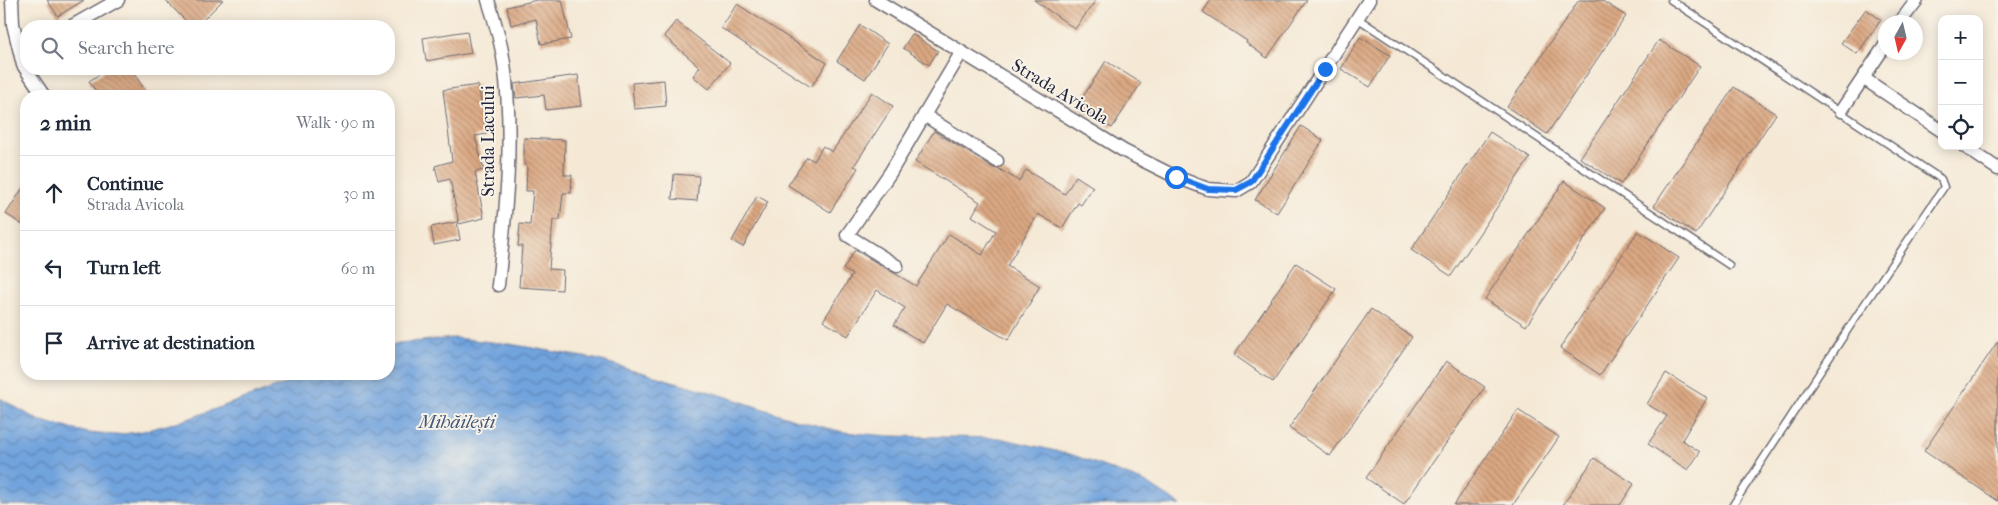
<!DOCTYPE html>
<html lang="en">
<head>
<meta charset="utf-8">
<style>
	body { margin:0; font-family:"IM FELL French Canon",serif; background:#f6f6f7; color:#1f2937 }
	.controls { position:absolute; right:15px; top:15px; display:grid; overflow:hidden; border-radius:10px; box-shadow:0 2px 12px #0003 }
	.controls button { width:45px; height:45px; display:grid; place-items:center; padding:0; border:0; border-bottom:1px solid #e0e1e3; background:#fff; color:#1f2937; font:25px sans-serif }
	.compass { position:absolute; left:1878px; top:15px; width:45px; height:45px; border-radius:50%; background:#fff; box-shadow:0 2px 12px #0003; rotate:188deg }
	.stop { position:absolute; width:15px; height:15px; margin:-11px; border:4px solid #1a73e8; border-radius:50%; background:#fff }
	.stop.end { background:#1a73e8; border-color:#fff; box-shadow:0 1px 5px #0008 }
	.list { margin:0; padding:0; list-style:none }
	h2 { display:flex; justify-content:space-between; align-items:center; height:65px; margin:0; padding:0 20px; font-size:21px }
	h2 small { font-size:16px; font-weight:400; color:#747a83 }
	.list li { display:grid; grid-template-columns:32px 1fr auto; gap:15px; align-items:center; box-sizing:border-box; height:75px; padding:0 20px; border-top:1px solid #e0e1e3 }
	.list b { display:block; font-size:19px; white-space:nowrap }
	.list p { margin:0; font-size:16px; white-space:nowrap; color:#747a83 }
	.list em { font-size:16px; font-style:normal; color:#747a83 }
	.icon { flex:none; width:28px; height:28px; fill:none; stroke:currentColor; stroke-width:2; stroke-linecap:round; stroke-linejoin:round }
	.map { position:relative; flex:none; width:1998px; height:505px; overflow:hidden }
	.search { position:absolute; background:#fff; box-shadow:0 2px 12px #0003; left:20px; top:20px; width:375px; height:55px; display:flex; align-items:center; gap:12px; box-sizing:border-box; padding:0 18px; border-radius:20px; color:#747a83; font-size:19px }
	.panel { position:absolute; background:#fff; box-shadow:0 2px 12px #0003; left:20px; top:90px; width:375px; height:290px; border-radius:20px }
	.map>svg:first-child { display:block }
</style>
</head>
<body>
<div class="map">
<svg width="1998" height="505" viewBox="0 0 1998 505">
	<defs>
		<pattern id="water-waves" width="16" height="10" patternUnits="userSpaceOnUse" patternTransform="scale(1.25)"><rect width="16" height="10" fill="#71a3dd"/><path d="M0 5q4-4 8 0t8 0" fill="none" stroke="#5c84b4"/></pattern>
		<pattern id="building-back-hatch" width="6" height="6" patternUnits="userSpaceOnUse" patternTransform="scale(1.25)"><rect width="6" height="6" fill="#dba882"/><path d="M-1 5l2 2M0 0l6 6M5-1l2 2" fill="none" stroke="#b1886c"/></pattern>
	</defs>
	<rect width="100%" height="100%" fill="#f7f3e8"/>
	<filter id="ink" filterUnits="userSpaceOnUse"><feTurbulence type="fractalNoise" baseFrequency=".02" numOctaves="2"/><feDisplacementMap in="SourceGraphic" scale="10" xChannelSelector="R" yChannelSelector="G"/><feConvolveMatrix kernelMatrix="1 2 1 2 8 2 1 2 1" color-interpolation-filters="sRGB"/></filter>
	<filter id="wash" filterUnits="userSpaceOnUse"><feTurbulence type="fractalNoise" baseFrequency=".0096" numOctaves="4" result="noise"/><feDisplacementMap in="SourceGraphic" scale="20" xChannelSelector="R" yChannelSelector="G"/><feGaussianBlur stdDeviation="1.12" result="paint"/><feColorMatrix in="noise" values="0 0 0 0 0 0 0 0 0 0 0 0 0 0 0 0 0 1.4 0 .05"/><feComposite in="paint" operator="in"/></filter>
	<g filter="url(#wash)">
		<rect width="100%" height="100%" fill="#f5e9d6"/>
		<path fill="url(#water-waves)" stroke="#4a628c" d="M455 338 510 344 595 359 718 394 800 421 843 432 889 436 1000 438 1073 455 1145 482 1181 505H0V398L38 420 88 433 116 435 143 431 182 421 312 374H389V346L398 343Z"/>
		<g id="blocks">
			<path fill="url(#building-back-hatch)" d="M47 0H84L58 16Z
				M165 0H223L197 26H191Z
				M537 0H562L571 39 541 44 536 19 511 25 507 7Z
				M1034 0H1096L1075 29Z
				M1211 0H1307L1267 58 1246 43 1247 41 1203 12Z
				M1579 0H1601L1626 16 1547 134 1507 107Z
				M737 4 827 63 811 87 721 28Z
				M1866 9 1881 20 1857 54 1841 43Z
				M676 21 730 63 709 89 693 76 700 67 664 36Z
				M860 25 888 44 865 79 837 61Z
				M467 31 471 53 426 61 423 38Z
				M912 34 938 51 929 65 903 48Z
				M1360 37 1390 55 1370 87 1341 69Z
				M1659 40 1700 66 1621 184 1580 158Z
				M1106 61 1141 83 1112 128 1077 106Z
				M108 69H131L149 96H99L89 81Z
				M578 75 582 106 546 110 544 95 516 98 514 84Z
				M664 80 666 106 634 109 632 83Z
				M478 85 487 134 475 136 484 170 475 172 484 218 459 224 450 179 439 182 435 166 452 161 443 90Z
				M1734 87 1776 114 1696 234 1654 206Z
				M872 92 893 106 854 166 858 168 830 212 788 185 807 157 814 161 823 146 832 152Z
				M1301 126 1323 140 1277 213 1255 200Z
				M934 131 993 168 999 169 1019 181 1026 170 1065 194 1076 176 1093 187 1081 205 1078 203 1062 228 1038 214 1007 266 1040 286 1008 340 947 304 923 343 894 325 905 308 877 290 848 336 823 321 852 275 843 269 855 250 916 286 949 234 982 255 996 231 972 216 980 202 915 162Z
				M1490 132 1530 158 1451 276 1411 250Z
				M524 138 565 140 564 175H572L571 193H563L560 220H553L549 269 563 270 562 290 519 287 522 246H518L520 224 530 225 533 191H526L527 165H524Z
				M674 174 699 176 697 201 672 199Z
				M1564 181 1605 208 1526 326 1485 299Z
				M26 183V227L6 214Z
				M757 196 768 202 743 247 732 241Z
				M457 222 460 240 434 245 431 227Z
				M1638 231 1679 258 1600 375 1560 348Z
				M1296 263 1336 289 1273 382 1234 355Z
				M1371 309 1412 337 1330 456 1289 428Z
				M1998 341V501L1924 451Z
				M1446 361 1485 387 1404 504 1366 478Z
				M1666 373 1707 398 1682 440 1700 452 1688 470 1648 444 1667 416 1647 404Z
				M1518 410 1559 437 1513 505H1454Z
				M1594 458 1634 484 1620 505H1563Z"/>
		</g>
	</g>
	<g filter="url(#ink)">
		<use href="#blocks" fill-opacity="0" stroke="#6c6871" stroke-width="1"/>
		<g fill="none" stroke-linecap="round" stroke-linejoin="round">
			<defs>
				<path id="lane" d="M1671 0 1941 179 1944 187 1858 314 1733 505
					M1357 18 1729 265"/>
				<path id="street" d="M12 0 13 24 23 65 44 96
					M488 0C495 21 501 42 504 63 514 136 506 212 498 285
					M876 0 1124 151 1176 177 1208 189 1236 191 1251 182 1369 0
					M1900 22 1917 0
					M72 26 118 0
					M1863 78 1942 131
					M1841 111 1886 44
					M924 115 997 161
					M1964 146 1998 169
					M897 266 847 235 890 173 961 53"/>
			</defs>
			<use href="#lane" stroke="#6c6871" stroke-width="9"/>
			<use href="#street" stroke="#6c6871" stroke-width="15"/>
			<use href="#lane" stroke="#fff" stroke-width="6"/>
			<use href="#street" stroke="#fff" stroke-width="12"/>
		</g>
	</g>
	<g fill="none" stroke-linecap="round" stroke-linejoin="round" filter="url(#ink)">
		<path stroke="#1a73e8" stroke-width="6" d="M1176 177 1208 189 1236 190 1251 182 1325 69"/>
	</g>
	<g text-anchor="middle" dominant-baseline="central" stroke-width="4" stroke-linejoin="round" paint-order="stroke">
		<g font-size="18" fill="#22223b" stroke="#f7f3e8">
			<text transform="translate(1060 92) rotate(31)">Strada Avicola</text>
			<text transform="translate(488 141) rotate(-90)">Strada Lacului</text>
		</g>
		<g font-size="19" font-style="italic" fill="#42567c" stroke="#f7f3e8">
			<text x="457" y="422">Mihăilești</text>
		</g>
	</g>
</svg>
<div class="controls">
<button>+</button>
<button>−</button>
<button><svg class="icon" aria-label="locate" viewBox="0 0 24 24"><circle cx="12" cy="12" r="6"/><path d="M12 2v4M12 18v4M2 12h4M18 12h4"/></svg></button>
</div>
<svg class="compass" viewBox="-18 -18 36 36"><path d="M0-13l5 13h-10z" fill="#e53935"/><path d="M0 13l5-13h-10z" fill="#747a83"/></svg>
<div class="stop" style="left:1176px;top:177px"></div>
<div class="stop end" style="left:1325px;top:69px"></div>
<div class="search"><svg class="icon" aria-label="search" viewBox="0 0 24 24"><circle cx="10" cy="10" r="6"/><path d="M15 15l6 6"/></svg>Search here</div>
<section class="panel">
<h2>2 min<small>Walk · 90 m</small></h2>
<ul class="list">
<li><svg class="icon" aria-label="ahead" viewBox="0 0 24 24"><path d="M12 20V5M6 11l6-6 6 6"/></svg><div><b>Continue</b><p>Strada Avicola</p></div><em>30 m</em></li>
<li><svg class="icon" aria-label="left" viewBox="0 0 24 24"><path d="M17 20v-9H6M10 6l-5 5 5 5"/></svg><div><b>Turn left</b></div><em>60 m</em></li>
<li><svg class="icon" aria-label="arrive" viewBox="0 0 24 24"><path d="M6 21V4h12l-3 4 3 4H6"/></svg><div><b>Arrive at destination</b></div></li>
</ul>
</section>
</div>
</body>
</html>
